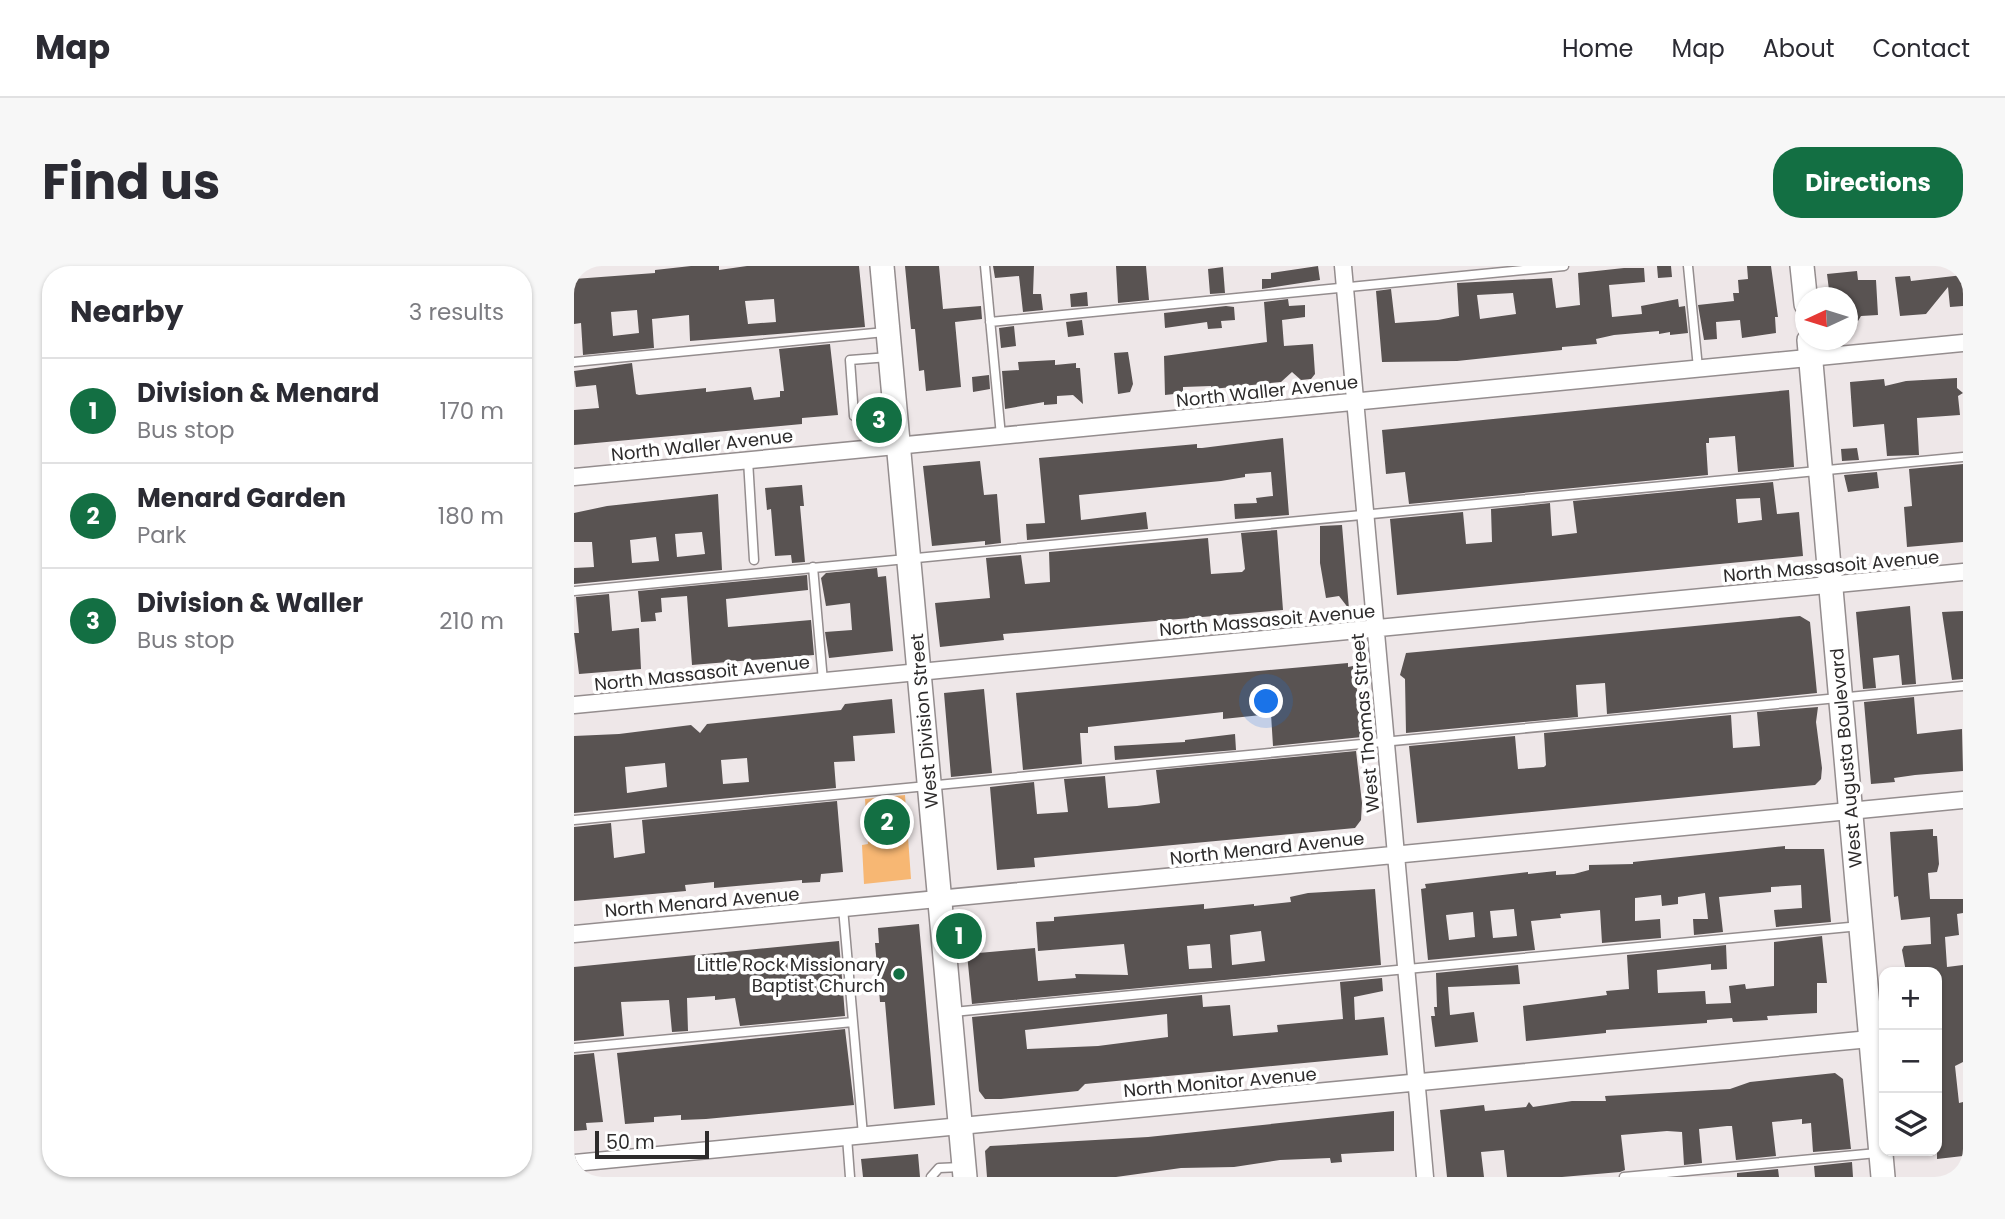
<!DOCTYPE html>
<html lang="en">
<head>
<meta charset="utf-8">
<style>
	body { margin:0; font-family:Poppins,sans-serif; background:#f7f7f7; color:#2b2b33 }
	.controls { position:absolute; right:21px; bottom:21px; display:grid; overflow:hidden; border-radius:14px; box-shadow:0 2px 5px #0004 }
	.controls button { width:63px; height:63px; display:grid; place-items:center; padding:0; border:0; border-bottom:2px solid #e1e1e2; background:#fff; color:#2b2b33; font:35px sans-serif }
	.compass { position:absolute; left:1221px; top:21px; width:63px; height:63px; border-radius:50%; background:#fff; box-shadow:0 2px 5px #0004; rotate:266deg }
	.scale { position:absolute; left:21px; bottom:18px; width:114px; box-sizing:border-box; padding-left:7px; border:4px solid #2d2b2b; border-top:0; font-size:19px; line-height:24px; white-space:nowrap; color:#2d2b2b; -webkit-text-stroke:5px #fff; paint-order:stroke }
	.you { position:absolute; left:693px; top:436px; width:24px; height:24px; margin:-18px; border:5px solid #fff; border-radius:50%; background:#1a73e8; box-shadow:0 0 0 10px #1a73e833 }
	.badge { display:grid; place-items:center; width:46px; height:46px; border-radius:50%; background:#136f43; color:#fff; font-size:23px; font-weight:700 }
	.pin { position:absolute; translate:-50% -50%; border:4px solid #fff; box-shadow:0 2px 7px #0006 }
	.list { margin:0; padding:0; list-style:none }
	h2 { display:flex; justify-content:space-between; align-items:center; height:91px; margin:0; padding:0 28px; font-size:30px }
	h2 small { font-size:23px; font-weight:400; color:#7c7c81 }
	.list li { display:grid; grid-template-columns:46px 1fr auto; gap:21px; align-items:center; box-sizing:border-box; height:105px; padding:0 28px; border-top:2px solid #e1e1e2 }
	.list b { display:block; font-size:26px; white-space:nowrap }
	.list p { margin:0; font-size:23px; white-space:nowrap; color:#7c7c81 }
	.list em { font-size:23px; font-style:normal; color:#7c7c81 }
	.icon { flex:none; width:38px; height:38px; fill:none; stroke:currentColor; stroke-width:2; stroke-linecap:round; stroke-linejoin:round }
	.map { position:relative; flex:none; width:1389px; height:911px; overflow:hidden; border-radius:28px }
	header { display:flex; align-items:center; gap:42px; box-sizing:border-box; height:98px; padding:0 35px; background:#fff; border-bottom:2px solid #e1e1e2 }
	header strong { font-size:33px }
	nav { display:flex; gap:38px; margin-inline-start:auto; font-size:24px }
	.intro { display:flex; align-items:center; justify-content:space-between; box-sizing:border-box; height:168px; padding:0 42px }
	h1 { margin:0; font-size:49px }
	.button { padding:18px 32px; border-radius:28px; background:#136f43; color:#fff; font-size:24px; font-weight:700 }
	main { display:flex; gap:42px; padding:0 42px }
	aside { flex:1; background:#fff; border-radius:28px; box-shadow:0 2px 5px #0004 }
	.map>svg:first-child { display:block }
</style>
</head>
<body>
<header>
<strong>Map</strong>
<nav><a>Home</a><a>Map</a><a>About</a><a>Contact</a></nav>
</header>
<div class="intro"><h1>Find us</h1><a class="button">Directions</a></div>
<main>
<aside>
<h2>Nearby<small>3 results</small></h2>
<ul class="list">
<li><span class="badge">1</span><div><b>Division &amp; Menard</b><p>Bus stop</p></div><em>170 m</em></li>
<li><span class="badge">2</span><div><b>Menard Garden</b><p>Park</p></div><em>180 m</em></li>
<li><span class="badge">3</span><div><b>Division &amp; Waller</b><p>Bus stop</p></div><em>210 m</em></li>
</ul>
</aside>
<div class="map">
<svg width="1389" height="911" viewBox="0 0 1389 911">
	<rect width="100%" height="100%" fill="#eee7e8"/>
	<path fill="#f7b773" d="M331 529 337 613 290 618 288 579 294 578 291 533Z"/>
	<path fill="#595352" fill-rule="evenodd" d="M117 0H145V4L173 0H285L291 61 116 75 115 49 78 53 80 82 9 89 7 57 0 58V13L81 7V4ZM200 33 202 56 174 58 171 35ZM63 44 65 67 39 70 37 46Z
		M331 0H365L369 43 407 40 408 53 381 56 387 121 352 125 350 104 345 105 341 63H337Z
		M419 0H460L459 28H467L469 44 449 46 445 10 421 12Z
		M542 0H572L575 34 544 37Z
		M744 0 746 14 688 23V13H697V7Z
		M1083 0H1097L1098 11 1084 12Z
		M1173 0H1197L1204 51H1201L1202 67 1168 72 1166 54 1142 56 1143 73 1130 74 1124 39 1160 35 1159 27H1165L1164 14 1174 13Z
		M649 1 651 27 636 28 634 3Z
		M1050 2H1070L1071 16 1035 19 1038 51 1068 48 1067 40 1104 33 1105 41 1111 40 1114 67 1096 69V66L1085 68V65L1040 69 1022 73 1023 78 988 81V84L883 95 808 96 802 25 817 23 821 57 864 54 885 50 883 17 978 12 982 42 1006 39 1004 7ZM939 27 942 48 906 53 903 29Z
		M1283 5 1284 14H1302L1304 49 1287 50 1284 55 1273 50V32H1256L1253 8Z
		M1389 9V40L1376 41 1374 21 1352 48 1326 50 1321 11 1336 10 1337 15Z
		M513 26 514 40 497 41 496 28Z
		M714 33 715 40 731 39V51L708 54 710 80 739 78 741 108 737 113 727 114 718 106 707 116 638 123 637 120 609 121V127L591 129 590 90 693 76 690 36Z
		M652 40 660 41 661 54 647 55 648 62 634 63 633 56 591 62 590 47Z
		M508 54 510 69 494 71 492 56Z
		M440 60 442 80 427 82 425 62Z
		M256 78 264 149 228 152V158L0 179V144L25 142 22 119 2 121 0 105 58 97 62 128 65 129 132 122V126L177 121 180 134 206 131V125H210L205 83Z
		M554 86 559 118 556 126 544 128 540 87Z
		M481 94V99L502 97V102H506L509 138 499 129 483 130V138L470 139V136L431 143 428 105 445 104 444 96Z
		M415 109 416 123 399 126 398 111Z
		M1383 112V122L1389 127 1384 130 1386 149 1343 152 1345 189 1313 190 1310 158 1279 161 1276 116 1310 113 1311 120 1332 115Z
		M1215 124 1220 201 1164 206 1161 170 1135 172V177H1132L1134 209 835 238 831 206 812 208 808 164Z
		M709 172 715 249 661 253 660 238 683 237 682 232 699 230 697 206 671 208V211L647 215 505 229 507 254 572 246 574 263 453 274 452 258 471 257 465 192 623 178V182H628Z
		M1283 182 1285 194 1268 195 1267 183Z
		M406 195 410 229 423 228 427 277 411 279V275L358 280 349 200Z
		M1389 198V276L1333 281 1330 241 1338 240 1335 203Z
		M1303 206 1305 222 1274 226 1270 209Z
		M1199 216 1203 248 1225 246 1229 290 823 329 816 253 889 246 892 278 918 276 917 243 976 237 978 270 1003 267 999 235ZM1186 232 1188 254 1164 257 1162 233Z
		M228 219 230 240H226L231 296 218 297 217 289 201 290 197 243 193 244 191 222Z
		M144 228 148 304 0 318V302L20 301 18 276H0V247L33 240ZM128 266 131 288 103 291 101 268ZM82 271 85 295 58 297 56 274Z
		M768 259 775 343 765 330 752 332 746 297V260Z
		M703 264 709 344 429 368 430 374 366 381 361 337 416 332 412 292 447 289 451 318 476 316 475 286 634 272 637 308 668 306 671 303 667 267Z
		M303 302 304 311 312 310 319 385 255 392 251 366 278 364 276 337 252 340 247 312 252 307Z
		M233 309 234 324 152 333 154 361 237 354 240 389 118 399 113 330 87 332 88 346 81 347 82 355 67 356 64 325Z
		M35 328 38 365 65 362 67 403 5 408 0 367H5L2 331Z
		M1336 340 1342 418 1328 419 1325 389 1299 392 1302 422 1289 423 1282 346Z
		M1389 345V413L1378 414 1368 346Z
		M1226 350 1236 356 1243 427 1033 448 1031 417 1002 419 1004 451 832 467 831 413 826 409 832 387Z
		M774 397V401L779 400 782 415 788 471 699 480 697 448 649 453V446L514 461V467H506L508 498 449 504 442 427Z
		M410 423 418 507 377 511 370 427Z
		M1340 431 1343 468 1388 463 1389 505 1341 509 1320 512 1321 516 1297 518 1290 436Z
		M318 433 321 467 279 470 281 495 260 496 262 522 0 547V470L45 468 117 459 126 467 133 458 267 444 271 438ZM173 492 175 516 149 518 147 494ZM91 497 93 521 53 527 51 501Z
		M1244 441 1242 456 1248 502 1247 513 1241 519 843 557 835 480 941 470 944 503 970 501 972 499 970 467 1157 449 1159 482 1186 480 1183 446Z
		M661 468 662 484 541 494 540 480 611 476V474Z
		M782 485 788 537 787 554 781 562 460 592 461 601 423 604 416 521 460 516 463 548 494 546 490 513 531 510 534 542 563 540 586 537 582 504Z
		M263 535 269 606 247 608 246 616 228 617V614L140 622V616L111 619 112 625 0 635V561L37 557 40 592 71 587 68 554Z
		M1359 563V570H1363L1365 598 1363 606 1354 607 1356 633H1389V647L1383 648 1385 669 1371 671 1373 701 1389 699V796L1381 800 1385 837 1389 836V890L1363 893V706H1332L1328 684 1330 680 1357 678 1356 651 1327 654 1324 630 1320 631 1316 566Z
		M1211 580V583H1250L1257 656 1202 661 1200 644 1228 642 1227 619 1197 621V626L1145 631 1149 666 1120 669 1119 653H1134L1131 627 1104 631V638L1088 640 1087 629 1061 632V655L1086 653 1087 672 1028 677 1026 644 986 648 987 652 957 655 961 684 854 694 847 623 852 622 851 618 954 606V608L982 605V609L1000 608 1015 604V599L1059 598V596ZM940 643 943 670 919 672 916 645ZM899 646 901 671 875 674 872 649Z
		M801 623 807 699 398 738 393 688 461 682 464 715 502 712 501 708 554 709 550 678 464 685 462 656 480 655V651L630 638V643L680 638V640L717 636 716 631 734 627ZM687 665 691 695 658 699 656 669ZM636 678 638 702 615 703 613 680Z
		M345 658 361 839 320 843 311 736H306L301 677H305L304 662Z
		M1248 670 1253 717H1243V747L1193 750 1194 754 1177 755 1159 756 1158 752 1133 754V757L1032 764V767L952 775 949 740 1033 729 1032 725 1055 723 1053 689 1152 679 1153 703 1137 704V698L1083 704 1084 727 1131 725 1132 738 1157 737 1155 720 1171 718 1172 723 1200 720V676Z
		M265 675 271 750 166 760 161 732 141 734V730L113 732 114 765 98 766 95 734 47 736 50 770 0 775V701Z
		M944 699 946 718 874 721 876 749 900 746 904 776 861 781 857 750H861L860 741H863L862 707Z
		M808 712 809 725 780 731 781 754 810 751 814 789 511 818 504 825 427 833H411L405 825 398 751 628 729 629 741 656 739 659 770 704 766 703 759 769 753 766 716ZM593 748 594 771 524 780 453 783 451 764Z
		M271 763 280 839 132 853 107 854V849L80 851V856L51 858 43 787Z
		M20 787 29 856 12 857 13 864 0 865V789Z
		M1261 807 1269 813 1277 883 1239 886 1237 857 1228 858V853L1198 856 1202 890 1162 894 1158 860H1153L1125 863 1128 897 1110 899 1108 866 1093 865 1047 869 1051 904 1046 906 988 911H933L930 884 907 886 910 911H873L866 844 910 839 911 845 952 841 955 836 959 841 998 835H1032L1031 830 1156 823 1176 816Z
		M820 845V885L767 888 768 896 757 897 756 892 706 894 660 901 607 902 542 911H413L411 885 416 880 574 871Z
		M344 888 346 911H289L287 893Z
		M1278 896 1279 911H1241L1240 900Z
		M1204 903 1205 911H1163V907Z"/>
	<g fill="none" stroke-linecap="round" stroke-linejoin="round">
		<defs>
			<path id="lane" d="M411 0 427 170
				M1114 0 1124 102
				M416 56 990 0
				M315 91 276 94 280 150 319 148
				M0 96 311 66
				M174 194 180 294
				M239 301 249 415
				M0 325 1389 191
				M0 554 1389 420
				M269 642 289 869
				M379 746 1286 660
				M0 782 279 756
				M273 871 276 911
				M357 911 365 902 387 901
				M1050 911 1303 887"/>
			<path id="street" d="M769 0 851 911
				M0 211 1389 77
				M0 439 1389 306
				M0 668 1389 534
				M0 897 1296 773"/>
			<path id="secondary" d="M308 0 391 911
				M1228 0 1232 38
				M1235 74 1309 911"/>
		</defs>
		<use href="#lane" stroke="#948d8e" stroke-width="11"/>
		<use href="#street" stroke="#948d8e" stroke-width="19"/>
		<use href="#secondary" stroke="#948d8e" stroke-width="26"/>
		<use href="#lane" stroke="#fff" stroke-width="8"/>
		<use href="#street" stroke="#fff" stroke-width="16"/>
		<use href="#secondary" stroke="#fff" stroke-width="23"/>
	</g>
	<circle fill="#136f43" stroke="#fff" stroke-width="2.5" cx="325" cy="708" r="7"/>
	<g text-anchor="middle" dominant-baseline="central" stroke-width="7" stroke-linejoin="round" paint-order="stroke">
		<g font-size="18" fill="#2d2b2b" stroke="#fff">
			<text transform="translate(693 125) rotate(-6)">North Waller Avenue</text>
			<text transform="translate(128 179) rotate(-6)">North Waller Avenue</text>
			<text transform="translate(1257 300) rotate(-5)">North Massasoit Avenue</text>
			<text transform="translate(693 354) rotate(-5)">North Massasoit Avenue</text>
			<text transform="translate(128 407) rotate(-6)">North Massasoit Avenue</text>
			<text transform="translate(350 455) rotate(-95)">West Division Street</text>
			<text transform="translate(791 457) rotate(-95)">West Thomas Street</text>
			<text transform="translate(1272 492) rotate(-95)">West Augusta Boulevard</text>
			<text transform="translate(693 582) rotate(-6)">North Menard Avenue</text>
			<text transform="translate(128 636) rotate(-5)">North Menard Avenue</text>
			<text transform="translate(646 816) rotate(-5)">North Monitor Avenue</text>
		</g>
		<g font-size="18" fill="#2d2b2b" stroke="#fff" text-anchor="end">
			<text x="311" y="698">Little Rock Missionary<tspan x="311" dy="21">Baptist Church</tspan></text>
		</g>
	</g>
</svg>
<div class="controls">
<button>+</button>
<button>−</button>
<button><svg class="icon" aria-label="layers" viewBox="0 0 24 24"><path d="M12 4l9 5-9 5-9-5zM3 14l9 5 9-5"/></svg></button>
</div>
<svg class="compass" viewBox="-18 -18 36 36"><path d="M0-13l5 13h-10z" fill="#e53935"/><path d="M0 13l5-13h-10z" fill="#7c7c81"/></svg>
<div class="scale">50 m</div>
<div class="you"></div>
<div class="pin badge" style="left:385px;top:670px">1</div>
<div class="pin badge" style="left:313px;top:556px">2</div>
<div class="pin badge" style="left:305px;top:154px">3</div>
</div>
</main>
</body>
</html>
